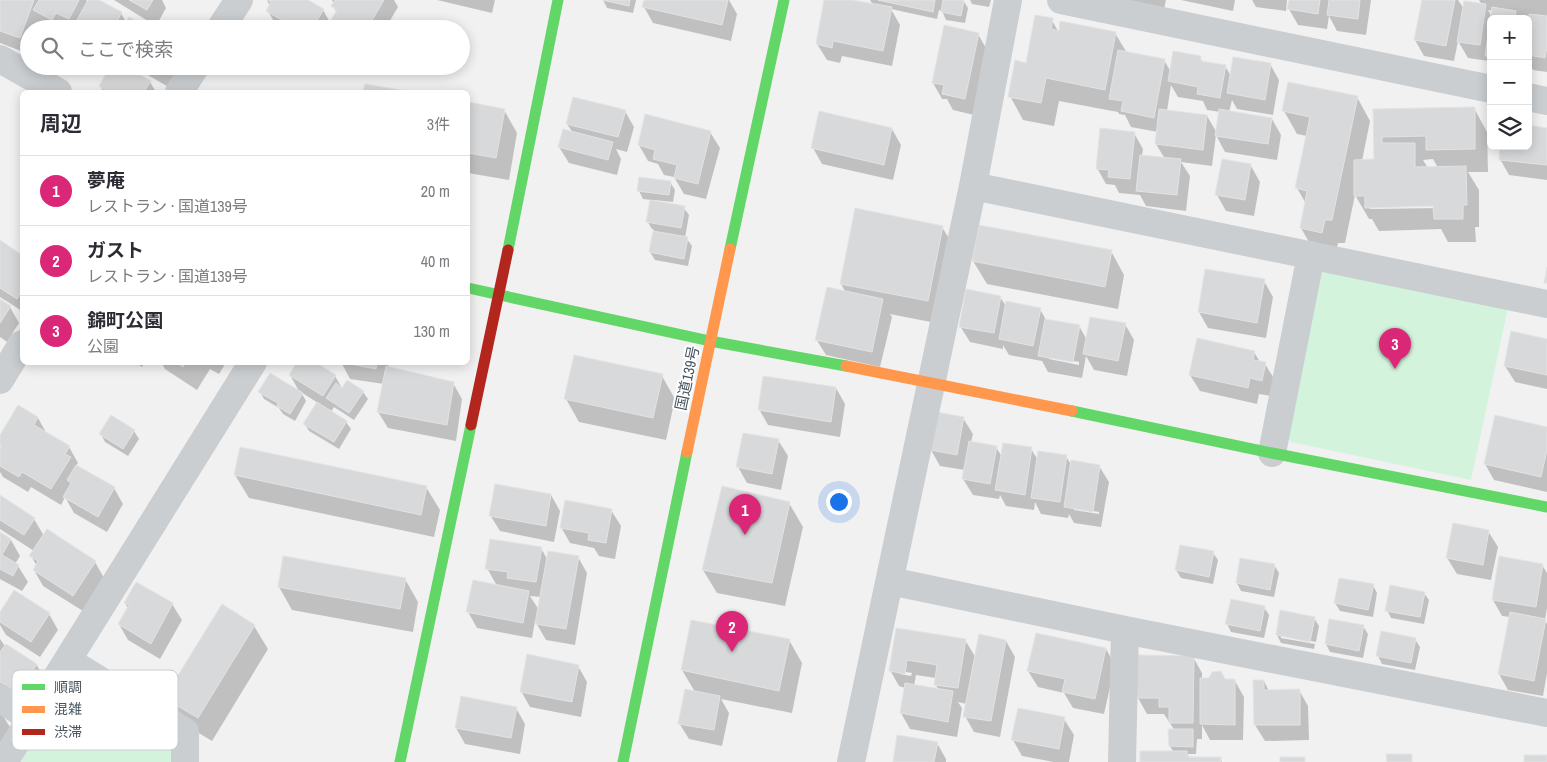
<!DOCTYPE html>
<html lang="ja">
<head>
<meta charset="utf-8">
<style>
	body { margin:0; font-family:"Archivo Narrow","Noto Sans JP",sans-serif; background:#f2f2f3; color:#2b2b33 }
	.controls { position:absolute; right:15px; top:15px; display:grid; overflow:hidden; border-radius:8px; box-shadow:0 2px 12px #0003 }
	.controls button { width:45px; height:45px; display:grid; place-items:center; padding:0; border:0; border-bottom:1px solid #e1e1e2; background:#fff; color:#2b2b33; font:25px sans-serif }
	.you { position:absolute; left:838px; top:501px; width:18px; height:18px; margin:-12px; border:4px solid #fff; border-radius:50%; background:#1a73e8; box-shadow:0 0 0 8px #1a73e833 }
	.badge { display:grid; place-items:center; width:32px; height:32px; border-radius:50%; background:#db2777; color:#fff; font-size:16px; font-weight:700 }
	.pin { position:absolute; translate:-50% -41px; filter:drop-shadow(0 1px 2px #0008) }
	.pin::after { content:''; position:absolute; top:26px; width:18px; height:15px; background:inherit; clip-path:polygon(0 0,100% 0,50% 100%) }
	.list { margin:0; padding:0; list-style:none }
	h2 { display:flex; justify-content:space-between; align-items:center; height:65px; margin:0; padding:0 20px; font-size:21px }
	h2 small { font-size:16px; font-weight:400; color:#7c7c81 }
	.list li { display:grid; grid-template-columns:32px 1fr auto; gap:15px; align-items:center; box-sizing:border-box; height:70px; padding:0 20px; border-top:1px solid #e1e1e2 }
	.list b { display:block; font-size:19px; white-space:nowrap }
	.list p { margin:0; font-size:16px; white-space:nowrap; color:#7c7c81 }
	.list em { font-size:16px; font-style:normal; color:#7c7c81 }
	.icon { flex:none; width:28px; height:28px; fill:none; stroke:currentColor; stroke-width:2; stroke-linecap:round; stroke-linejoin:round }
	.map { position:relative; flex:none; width:1547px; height:762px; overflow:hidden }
	.search { position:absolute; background:#fff; box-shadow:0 2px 12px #0003; left:20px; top:20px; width:450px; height:55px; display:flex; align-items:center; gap:12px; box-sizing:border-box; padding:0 18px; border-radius:28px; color:#7c7c81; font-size:19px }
	.panel { position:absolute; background:#fff; box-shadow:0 2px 12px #0003; left:20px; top:90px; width:450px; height:275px; border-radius:8px }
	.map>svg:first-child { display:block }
</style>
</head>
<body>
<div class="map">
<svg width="1547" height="762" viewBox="0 0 1547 762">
	<rect width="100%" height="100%" fill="#f2f1f1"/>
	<path fill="#d4f3dd" d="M1327 270 1508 308 1471 480 1291 442 1283 431 1316 276Z
		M71 682 171 736V762H20Z"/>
	<path fill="#0003" fill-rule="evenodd" d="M0 0H86L88 3 89 0H97L121 13 127 24 146 29H50L44 26 41 21 38 29H29V54L0 43Z
		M114 0H162L166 8 156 26Z
		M267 0H306L323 10 331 24 337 13 333 6 334 4 332 0H394L398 7 385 29H336L333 24 330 29H280L277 27 268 11 270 6Z
		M437 0H495L492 13Z
		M603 0H636L633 13 607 8Z
		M645 0H729L737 14 731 41 653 23 644 7Z
		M826 0H845L873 5 870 0H963L968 8 965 23 946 20 942 11 939 10 937 19 891 9 900 25 892 66 842 56 840 63 827 60 817 44Z
		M970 0H991L989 7 972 4Z
		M1116 0H1166L1162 18Z
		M1181 0H1235L1233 11Z
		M1252 0H1287L1286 11 1256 7Z
		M1290 0H1371L1366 35 1337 31 1329 16 1327 29 1298 25 1289 9Z
		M1423 0H1458L1464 9 1482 5 1479 0H1547V72L1533 70 1528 61 1530 18 1518 16 1519 19H1491V64L1489 61 1468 58 1458 41 1454 61 1424 56 1415 40ZM1488 10 1493 11 1492 17Z
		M1052 20 1059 33H1115L1127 53 1164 60 1171 72 1200 57 1203 63 1225 66 1231 76 1270 64 1279 80 1273 115 1237 109 1232 100 1229 112 1272 119 1281 135 1277 160 1225 152 1216 135 1212 166 1181 162 1190 176 1186 211 1146 206 1140 195 1119 193 1115 185 1106 184 1097 168 1134 133 1143 149 1142 156 1165 159 1156 144 1158 132 1131 127 1125 115 1119 114 1118 112 1059 101 1054 126 1023 120 1010 96ZM1171 85 1178 97 1203 101 1207 110 1220 112 1217 133 1207 116 1167 111Z
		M978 34 987 50 974 115 953 110 947 99H942L933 83Z
		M138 66H186L172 89 141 71Z
		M150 82 156 92H104L100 86Z
		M366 86 405 92H365Z
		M1357 97 1370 121 1362 161 1375 160 1374 110 1474 108 1487 132 1488 172H1468L1479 190V227H1475L1476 242H1448L1441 229 1379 231 1372 219H1369L1355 195 1345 243H1338L1335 255 1314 251 1301 228 1306 204 1297 188 1307 136 1297 134 1284 111ZM1433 159 1438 168H1428L1423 160ZM1439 205V208L1370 209V206Z
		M468 103 504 110 517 133 509 180 468 173Z
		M625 111 634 127 627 152 616 149 621 159 617 175 569 163 559 147 573 133 567 124Z
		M892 129 901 145 893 180 822 164 813 148Z
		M1547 129V180L1509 175 1500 159 1528 146Z
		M710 132 720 148 706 199 684 194 674 177 664 175 658 164 648 161 639 145Z
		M1251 166 1260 182 1254 216 1226 211 1217 195Z
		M670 182 675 190 673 202 654 200V202L684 208 689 215 685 238 687 239 692 246 688 266 655 260 650 252 654 230 652 229 647 221 651 200 643 199 639 191Z
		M942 227 956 250 941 324 890 314 892 317 880 367 826 355 816 339 846 293 841 284Z
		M0 242 22 256V311L0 297Z
		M1111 251 1124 275 1118 309 987 284 973 261Z
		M1264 281 1273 297 1266 338 1208 328 1199 312Z
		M1000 297 1006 306 1040 309 1046 320 1079 326 1087 340 1125 324 1134 340 1127 376 1094 370 1086 356 1082 378 1048 372 1042 361 1009 355 1003 345V349L970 342 960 326ZM1049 357 1079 362V365L1049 359Z
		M0 300 10 307 19 323 7 342 0 337Z
		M1547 340V389L1515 382 1505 366Z
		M1254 352 1260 362 1265 364 1275 380 1271 396 1259 394 1257 404 1200 391 1190 375Z
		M134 362H145L142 367Z
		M161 362H222L224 366 219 374 210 369 197 390 165 369Z
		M341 362H388V367L453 383 462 399 456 441 388 428 378 412 384 384 350 379Z
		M290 375 335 376 343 390 363 392 368 399 354 420 334 407 331 412 346 422 351 429 339 449 309 431 305 424 318 403 301 392 306 401 295 421 283 414 279 408 264 399 260 392 300 393Z
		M662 376 675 399 666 440 579 422 566 399Z
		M836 388 845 404 840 437 768 425 759 409Z
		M18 407 38 418 47 434 69 447 78 463 76 466 114 488 123 504 107 532 74 513 65 497 61 505 31 487 28 492 3 477 0 472V451L2 447 0 444V437Z
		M112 417 134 431 139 439 128 456 105 442 101 434Z
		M963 418 973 434 971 442 996 447 1002 457 1031 449 1038 460 1066 456 1071 465 1099 466 1109 482 1101 527 1074 523 1069 514 1068 518 1041 514 1035 502 1034 510 1006 506 1000 495 999 499 973 495 963 479 965 470 940 466 931 450ZM1074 508 1099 512V514L1074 510Z
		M1547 428V492L1494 480 1485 464Z
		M778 440 788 456 781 490 747 483 738 467Z
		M235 475 426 487 440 510 434 537 249 498Z
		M551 495 560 511 554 542 500 531 490 515Z
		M0 496 34 519 44 536 47 531 95 562 104 578 83 611 43 586 34 570 37 566 31 556 34 551 0 529Z
		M789 503 803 527 785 606 717 593 703 570Z
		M611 510 621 526 615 559 599 556 594 548 570 543 561 527Z
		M1488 531 1498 547 1491 580 1457 574 1447 558Z
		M0 534 11 540 20 556 15 564 18 566 28 582 22 591 0 579Z
		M541 548 547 559 578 557 587 573 575 645 546 640 535 621 532 638 477 628 468 612 497 586 487 568ZM530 596 541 597 539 610Z
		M1213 553 1218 560 1213 584 1181 578 1176 570Z
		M1274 565 1279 573 1274 597 1241 591 1237 583Z
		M1542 565 1547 573V608L1545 620 1547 624V673L1543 696 1508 690 1499 674 1510 617 1502 616 1493 600Z
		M405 579 418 602 413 632 292 610 279 587Z
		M136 584 172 604 182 620 160 659 128 640 119 624 128 608 125 603Z
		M1373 585 1377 593 1373 617 1340 611 1335 603Z
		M1424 593 1429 600 1424 624 1391 618 1387 610Z
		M1264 607 1269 615 1264 638 1231 632 1227 624Z
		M0 614H49L58 630 40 657 6 635 0 625Z
		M1314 618 1319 626 1316 642 1281 635V638L1315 644 1314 649 1281 643 1277 635Z
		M1330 620 1363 626 1368 634 1363 658 1330 652 1326 644Z
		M254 626 268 649 212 741 179 721 166 698Z
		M897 629 965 640 976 658 1006 641 1015 657 1000 737 974 732 965 716 967 704 958 702 962 708 957 737 910 729 901 713 905 688 899 686 890 670ZM900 671 912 673 911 676 900 674ZM916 675 936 678 935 684 939 690 914 686Z
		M0 639 5 646 36 664 46 680 32 702 25 698 20 704 0 691Z
		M1415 639 1420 647 1415 670 1382 664 1378 656Z
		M789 640 802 663 792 713 721 699 729 713 722 746 689 739 679 723 695 692 682 670Z
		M1106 649 1115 665 1104 714 1073 708 1064 693 1038 687 1028 671Z
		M1193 657 1202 673V680L1235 681 1244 697 1243 740H1210L1202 725V739H1197L1196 754H1187L1190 758H1220L1222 762H1141L1174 753 1170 746 1175 731 1164 714H1147L1138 698Z
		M578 666 587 682 581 717 530 707 521 691Z
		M1264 681 1269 691 1299 690 1308 706 1309 740 1265 741 1255 725Z
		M516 708 525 724 520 754 465 744 456 728Z
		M0 714 3 716 13 732 0 753Z
		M1064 719 1074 735 1069 762H1054L1022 756 1013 740Z
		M937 743 946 759V762H894Z"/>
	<path fill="#d8d9da" stroke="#e3e3e4" d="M0 0H34L20 38 0 31Z
		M39 0H79L69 19 56 13 52 20 33 10Z
		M88 0H99L122 12 113 29H72Z
		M129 0H153L147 10Z
		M268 0H308L324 9 312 29H286L289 24 266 11 271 2Z
		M335 0H384L367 29H342L330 22 337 10 331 6Z
		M602 0H630L629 6Z
		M644 0H728L722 25 642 7Z
		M824 0H852L892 7 883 51 833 41 832 48 816 44Z
		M878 0H935L933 12Z
		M943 0H964L961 16 941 12Z
		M1289 0H1320L1318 14 1287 9Z
		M1329 0H1360L1358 19 1327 15Z
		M1422 0H1455L1446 46 1414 40Z
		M1464 1 1486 4 1480 45 1457 42Z
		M1492 7 1516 11 1515 19H1491V57L1485 56Z
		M1529 14 1547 16V47L1545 58 1528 55Z
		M1035 15 1053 18 1051 29 1059 31 1060 21 1116 32 1105 90 1046 78 1041 103 1008 97 1015 60 1026 63Z
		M129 17 148 29H122Z
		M944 25 979 33 965 99 942 94 944 85 932 83Z
		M1118 50 1165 59 1154 118 1121 111 1123 101 1109 99Z
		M1173 51 1201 56 1200 61 1226 65 1220 98 1197 94 1198 87 1168 81Z
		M1233 57 1271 63 1265 100 1227 93Z
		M110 66H125L151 81 144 92H110L99 86Z
		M150 66H168L163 74Z
		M1288 82 1358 96 1332 220H1325L1322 233 1300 228 1307 191 1295 188 1310 117 1282 111Z
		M365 84 412 92H363Z
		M573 97 626 110 618 137 566 124Z
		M468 102 505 109 496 158 468 153Z
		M1475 107V149L1426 150V136L1382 137V143H1415V167L1466 166 1467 205H1463V219H1434L1433 206 1365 208V196H1354V160L1374 159 1373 109Z
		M1159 109 1207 115 1203 150 1155 144Z
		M1219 109 1272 118 1268 144 1215 136Z
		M819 111 892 128 884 165 811 148Z
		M645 114 711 131 698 184 674 178 677 165 653 159 655 150 638 145Z
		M1528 125 1547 128V165L1499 160 1500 146H1528Z
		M1100 128 1135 132 1130 179 1108 177 1109 170 1096 169Z
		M563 129 613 142 608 160 558 147Z
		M1140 155 1181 159 1177 195 1136 191Z
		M1222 159 1251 164 1245 200 1215 195Z
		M639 177 671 181 669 195 637 191Z
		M650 200 685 206 681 228 646 222Z
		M855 208 943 226 928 301 840 284Z
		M979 225 1112 250 1105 287 972 261Z
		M653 231 688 237 684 259 649 252Z
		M0 240 22 255V291L17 299 0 288Z
		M1547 267V283H1544Z
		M1205 269 1265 279 1257 323 1198 312Z
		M827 287 883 299 872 352 815 340Z
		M966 289 1001 296 994 333 959 327Z
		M0 299 11 306 0 323Z
		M1006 301 1041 308 1033 346 999 339Z
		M1090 317 1126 323 1118 361 1083 354Z
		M1045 319 1080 325 1073 362 1038 356Z
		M1511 331 1547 339V375L1504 366Z
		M1197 338 1255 351 1253 360 1266 362 1262 381 1250 378 1248 388 1189 375Z
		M574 355 663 374 653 418 564 399Z
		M176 362H186L183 367Z
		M297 362H315L336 375 323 396 289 375Z
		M340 362H377L376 369Z
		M386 366 454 382 447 425 377 412Z
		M270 373 303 393 290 414 277 406 278 403 258 392Z
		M763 376 836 387 831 422 758 410Z
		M347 380 364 391 349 413 326 398 336 383 342 388Z
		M317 402 347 421 334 442 303 424Z
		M18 405 38 417 34 425 70 446 65 454 71 457 51 489 22 472 19 477 0 466V448L2 444 0 443V435Z
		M936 412 964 417 957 455 930 450Z
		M111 415 135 430 123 449 99 434Z
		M1495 415 1547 427V450L1541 477 1484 464Z
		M743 433 779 439 772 474 736 467Z
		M969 441 997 446 990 484 962 479Z
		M1003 443 1032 447 1025 495 995 490Z
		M240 447 427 486 421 515 234 475Z
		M1038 451 1067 455 1060 502 1031 498Z
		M1071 460 1100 465 1093 512 1064 507Z
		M76 465 115 487 98 517 63 497 71 483 67 480Z
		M495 484 551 494 546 526 489 516Z
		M722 486 790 502 772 583 702 570Z
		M0 495 35 518 24 535 0 520Z
		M565 500 612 509 606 543 588 540 589 533 560 528Z
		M1453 523 1489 530 1483 565 1446 558Z
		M47 529 96 561 73 596 33 570 38 561 29 556Z
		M0 532 11 539 2 555 19 565 13 576 0 569Z
		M490 539 542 547 536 582 507 578 508 572 485 569Z
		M1180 545 1214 551 1209 577 1175 570Z
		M548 551 579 556 566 629 535 624Z
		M283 556 406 578 400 609 278 587Z
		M1499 556 1543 564 1536 607 1492 600Z
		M1240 558 1275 564 1270 590 1236 583Z
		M1339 578 1374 584 1368 610 1334 603Z
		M473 580 529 591 523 623 466 612Z
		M136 582 173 603 151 644 118 624 129 605 124 603Z
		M1390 585 1425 592 1420 617 1385 611Z
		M14 590 50 613 31 642 0 622V612Z
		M1231 599 1265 606 1260 631 1225 624Z
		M222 604 255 625 198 718 164 698Z
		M1280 610 1315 617 1310 642 1276 635Z
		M1510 612 1546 619 1534 681 1498 674Z
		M1329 619 1364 625 1359 651 1325 644Z
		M691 620 790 639 779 691 681 670Z
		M896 628 966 639 958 688 934 685 937 665 907 660 905 674 889 671Z
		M1381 631 1416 638 1411 663 1376 656Z
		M1036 633 1106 648 1095 699 1062 692 1065 679 1027 671Z
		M979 634 1006 640 991 721 963 717Z
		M6 644 37 664 22 687 15 683 11 689 0 682V652Z
		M527 654 579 665 572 702 520 692Z
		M1137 655 1194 656 1193 723H1169V707H1159V698H1137Z
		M1221 671 1225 679H1235V725L1200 724V678H1209L1212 672Z
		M1253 680H1264V690L1300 689V725H1254Z
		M905 683 953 691 948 722 900 713Z
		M685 689 720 696 714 730 678 724Z
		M461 696 517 707 511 738 455 728Z
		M1018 708 1065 717 1059 749 1011 740Z
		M1168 729H1193V747L1169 746Z
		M897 735 938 742 934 762H893Z
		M1140 751H1187V757H1221V762H1140Z
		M1386 754H1412V762H1387Z
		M1524 755H1547V762H1524Z
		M1280 757H1305V762H1280Z"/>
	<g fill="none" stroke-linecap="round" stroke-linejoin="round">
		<path stroke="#caced1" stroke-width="28" d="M1061 0 1491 89
			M220 29 239 0
			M0 59 58 92
			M179 92 196 66
			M1528 97 1547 101
			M973 186 1547 304
			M0 380 22 344
			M1272 453 1311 255
			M890 581 1125 630 1547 713
			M68 661 185 732V762
			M0 698 31 719
			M4 762 253 362
			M851 762 973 186 1008 0
			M1122 762 1125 630"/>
		<path stroke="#63d668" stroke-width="11" d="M730 249 784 0
			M508 250 558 0
			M468 288 710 341 846 366
			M1072 411 1272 453 1547 507
			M400 762 471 425
			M623 762 687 452"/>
		<path stroke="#ff974d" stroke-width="11" d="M846 366 1072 411
			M687 452 730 249"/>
		<path stroke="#b3261e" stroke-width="11" d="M471 425 508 250"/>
	</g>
	<g text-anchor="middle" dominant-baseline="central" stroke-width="4" stroke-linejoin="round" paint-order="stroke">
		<g font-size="15" fill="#465560" stroke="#fff">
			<text transform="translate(687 378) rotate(-78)">国道139号</text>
		</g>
	</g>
	<rect x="12" y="670" width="166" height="80" rx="8" fill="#fff" stroke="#c8cccf" stroke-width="1"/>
	<rect x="22" y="684" width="23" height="6" fill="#63d668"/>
	<rect x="22" y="706" width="23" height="7" fill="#ff974d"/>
	<rect x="22" y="729" width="23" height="6" fill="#b3261e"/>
	<g font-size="14" fill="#465560">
		<text x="54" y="692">順調</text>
		<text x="54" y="714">混雑</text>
		<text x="54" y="737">渋滞</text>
	</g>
</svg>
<div class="controls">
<button>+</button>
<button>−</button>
<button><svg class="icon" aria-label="layers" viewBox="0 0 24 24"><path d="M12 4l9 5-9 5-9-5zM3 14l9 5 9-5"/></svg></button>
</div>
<div class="you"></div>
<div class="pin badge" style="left:745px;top:535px">1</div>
<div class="pin badge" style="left:732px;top:652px">2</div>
<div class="pin badge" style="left:1395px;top:369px">3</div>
<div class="search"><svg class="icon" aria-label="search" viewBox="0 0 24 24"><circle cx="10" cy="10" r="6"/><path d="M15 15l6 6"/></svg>ここで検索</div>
<section class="panel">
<h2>周辺<small>3件</small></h2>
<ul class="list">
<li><span class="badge">1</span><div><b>夢庵</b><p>レストラン · 国道139号</p></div><em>20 m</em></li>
<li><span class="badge">2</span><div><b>ガスト</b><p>レストラン · 国道139号</p></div><em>40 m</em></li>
<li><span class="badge">3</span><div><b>錦町公園</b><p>公園</p></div><em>130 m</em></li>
</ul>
</section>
</div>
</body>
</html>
